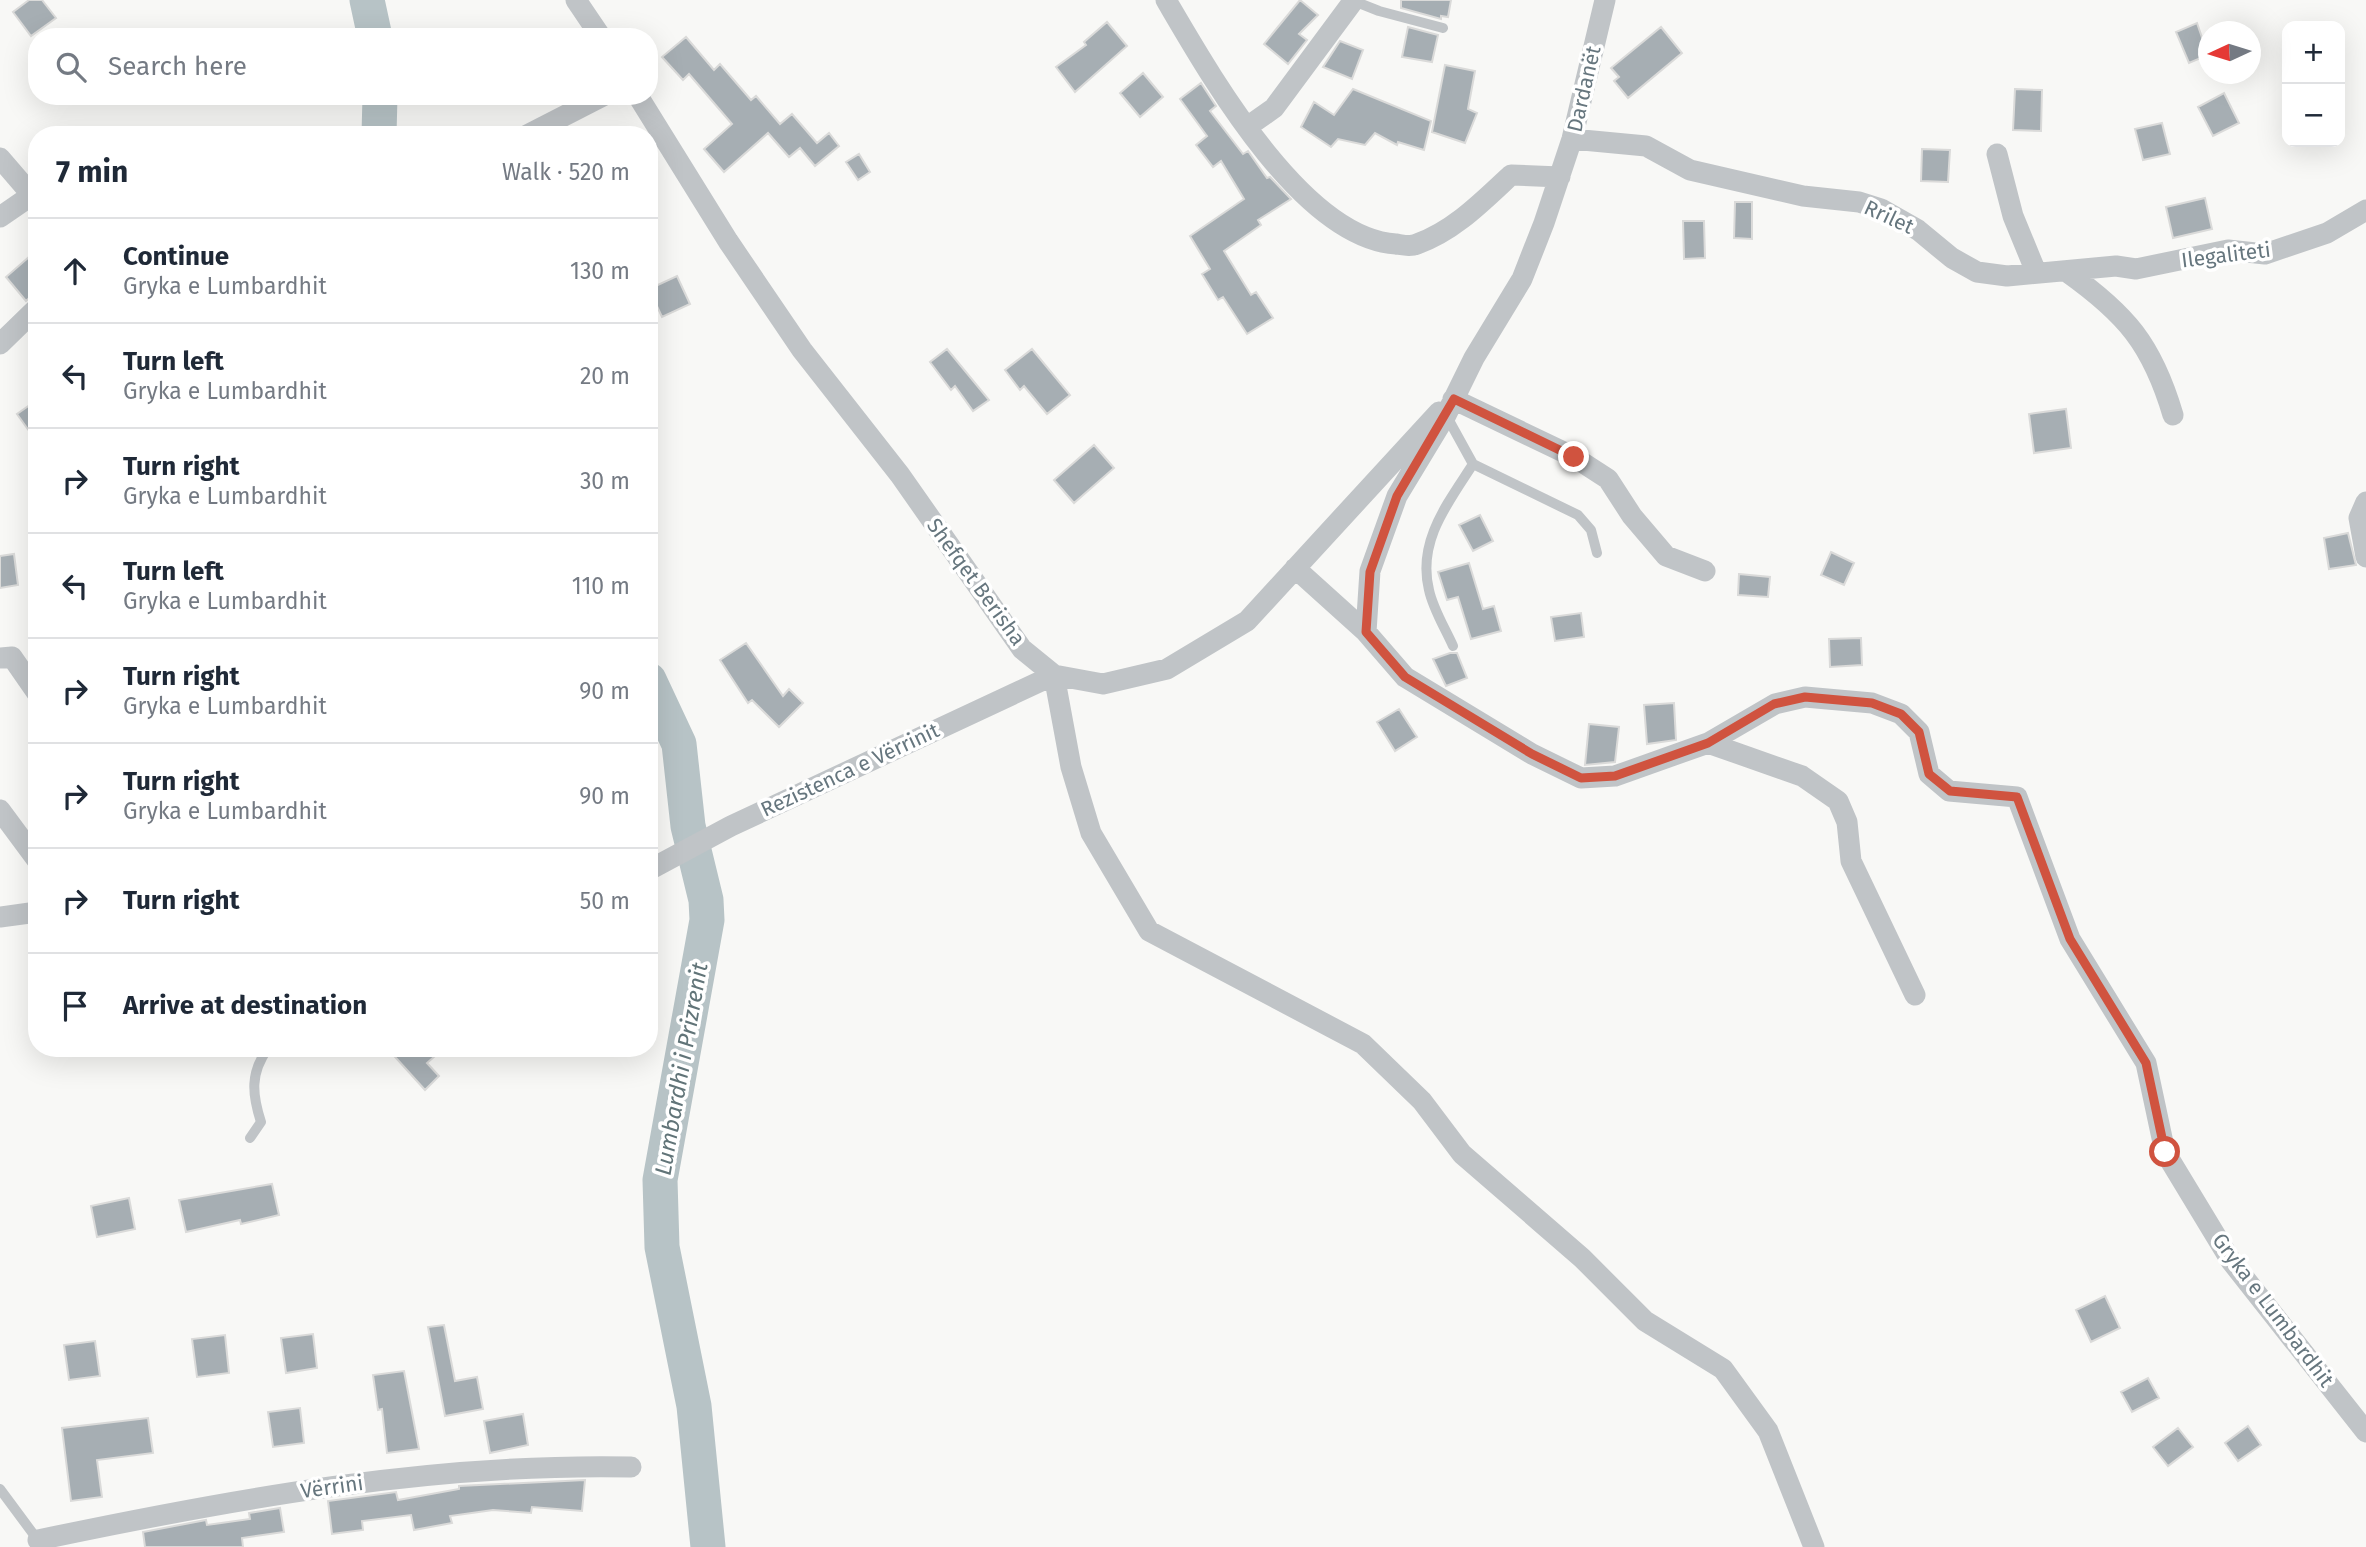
<!DOCTYPE html>
<html lang="en">
<head>
<meta charset="utf-8">
<style>
	body { margin:0; font-family:"Fira Sans",sans-serif; background:#f6f6f7; color:#1f2937 }
	.controls { position:absolute; right:21px; top:21px; display:grid; overflow:hidden; border-radius:14px; box-shadow:0 7px 28px #0002 }
	.controls button { width:63px; height:63px; display:grid; place-items:center; padding:0; border:0; border-bottom:2px solid #e0e1e3; background:#fff; color:#1f2937; font:35px sans-serif }
	.compass { position:absolute; left:2198px; top:21px; width:63px; height:63px; border-radius:50%; background:#fff; box-shadow:0 7px 28px #0002; rotate:266deg }
	.stop { position:absolute; width:21px; height:21px; margin:-16px; border:5px solid #d0533f; border-radius:50%; background:#fff }
	.stop.end { background:#d0533f; border-color:#fff; box-shadow:0 2px 7px #0008 }
	.list { margin:0; padding:0; list-style:none }
	h2 { display:flex; justify-content:space-between; align-items:center; height:91px; margin:0; padding:0 28px; font-size:30px }
	h2 small { font-size:23px; font-weight:400; color:#747a83 }
	.list li { display:grid; grid-template-columns:46px 1fr auto; gap:21px; align-items:center; box-sizing:border-box; height:105px; padding:0 28px; border-top:2px solid #e0e1e3 }
	.list b { display:block; font-size:26px; white-space:nowrap }
	.list p { margin:0; font-size:23px; white-space:nowrap; color:#747a83 }
	.list em { font-size:23px; font-style:normal; color:#747a83 }
	.icon { flex:none; width:38px; height:38px; fill:none; stroke:currentColor; stroke-width:2; stroke-linecap:round; stroke-linejoin:round }
	.map { position:relative; flex:none; width:2366px; height:1547px; overflow:hidden }
	.search { position:absolute; background:#fff; box-shadow:0 7px 28px #0002; left:28px; top:28px; width:630px; height:77px; display:flex; align-items:center; gap:18px; box-sizing:border-box; padding:0 24px; border-radius:28px; color:#747a83; font-size:26px }
	.panel { position:absolute; background:#fff; box-shadow:0 7px 28px #0002; left:28px; top:126px; width:630px; height:931px; border-radius:28px }
	.map>svg:first-child { display:block }
</style>
</head>
<body>
<div class="map">
<svg width="2366" height="1547" viewBox="0 0 2366 1547">
	<rect width="100%" height="100%" fill="#f8f8f6"/>
	<g fill="none" stroke-linecap="round" stroke-linejoin="round">
		<path stroke="#b7c3c6" stroke-width="35" d="M367 0 375 37
			M379 135 380 96
			M649 680 679 744 688 826 706 900 707 920 660 1180 662 1247 694 1406 708 1547"/>
	</g>
	<path fill="#a6aeb3" stroke="#dadad9" stroke-width="2" d="M29 0H42L56 18 31 36 13 12Z
		M1300 0 1318 15 1299 34 1307 40 1288 64 1264 44Z
		M1401 0H1451L1448 17 1441 16V19L1401 8Z
		M1107 22 1127 46 1075 92 1056 67 1086 45 1084 42Z
		M2197 23 2208 55 2189 63 2176 32Z
		M1408 27 1438 35 1432 62 1402 57Z
		M1661 27 1682 53 1628 98 1614 81 1619 77 1611 68Z
		M686 37 714 70 720 64 751 100 756 96 780 124 792 114 817 143 829 133 839 146 815 166 800 148 789 157 768 133 724 172 704 149 732 124 689 74 683 80 662 57Z
		M1340 41 1363 50 1352 79 1323 67Z
		M1445 65 1475 71 1468 109 1477 113 1465 143 1432 132Z
		M1143 73 1163 97 1140 117 1120 93Z
		M1201 83 1216 106 1210 111 1243 154 1248 151 1267 178 1270 177 1291 199 1258 220 1261 225 1224 251 1251 295 1256 292 1273 318 1247 334 1223 297 1218 300 1202 274 1210 269 1190 236 1244 199 1221 161 1213 167 1196 145 1207 136 1180 99Z
		M1353 89 1431 121 1424 150 1398 142 1397 145 1375 133 1365 145 1338 139 1331 147 1301 127 1314 102 1334 115Z
		M2015 89 2042 90 2041 131 2013 130Z
		M2224 93 2239 123 2213 136 2198 107Z
		M2162 123 2170 154 2143 160 2135 129Z
		M1922 149 1950 150 1948 182 1921 181Z
		M859 154 870 172 858 180 846 162Z
		M2205 198 2212 229 2173 238 2166 207Z
		M1735 202H1752V239L1734 238Z
		M1683 221H1704L1705 258 1684 259Z
		M29 257 37 266V291L26 301 6 277Z
		M677 276 690 304 662 317 649 289Z
		M947 349 989 400 973 411 955 386 951 390 930 362Z
		M1032 349 1070 395 1047 414 1024 386 1020 390 1005 370Z
		M37 400V442L17 414Z
		M2066 409 2071 448 2034 453 2029 414Z
		M1094 445 1114 468 1074 503 1054 480Z
		M1480 515 1493 541 1473 551 1459 525Z
		M2348 533 2356 565 2329 569 2324 538Z
		M1831 552 1854 563 1844 585 1821 575Z
		M14 554 18 585 0 588V556Z
		M1469 563 1483 609 1494 606 1501 631 1471 639 1458 597 1447 600 1438 572Z
		M1739 574 1770 577 1768 597 1738 595Z
		M1581 613 1584 637 1555 641 1551 617Z
		M1861 638 1862 665 1830 667 1829 639Z
		M746 643 783 696 789 689 803 703 779 727 752 700 748 703 720 660Z
		M1450 653H1457L1467 678 1446 686 1433 659Z
		M1674 703 1676 740 1647 744 1644 705Z
		M1399 709 1417 737 1395 751 1377 722Z
		M1589 724 1619 727 1615 762 1585 765Z
		M387 1048H444L427 1063 439 1076 425 1090Z
		M272 1184 279 1215 241 1224 240 1220 186 1232 179 1200Z
		M129 1198 135 1229 97 1237 91 1206Z
		M2105 1296 2120 1328 2091 1342 2076 1310Z
		M444 1325 455 1381 477 1377 483 1409 445 1416 428 1327Z
		M313 1334 317 1368 286 1373 281 1338Z
		M225 1335 229 1373 197 1377 192 1339Z
		M95 1341 100 1376 69 1380 64 1345Z
		M404 1371 419 1449 387 1453 382 1409 378 1410 373 1375Z
		M2148 1378 2159 1398 2132 1412 2121 1392Z
		M300 1408 304 1443 273 1447 268 1412Z
		M523 1414 528 1445 490 1453 484 1421Z
		M148 1418 153 1453 97 1460 102 1497 71 1501 62 1428Z
		M2248 1426 2261 1445 2238 1461 2225 1443Z
		M2178 1428 2193 1447 2168 1466 2153 1447Z
		M585 1480 582 1511 532 1507 531 1513 493 1510 450 1516 452 1523 414 1530 411 1515 362 1521 363 1530 332 1534 328 1501 396 1492 398 1500 459 1489V1486Z
		M280 1508 284 1532 242 1538 243 1547H145L143 1532 206 1520 207 1525 250 1519 249 1513Z"/>
	<g fill="none" stroke-linecap="round" stroke-linejoin="round">
		<path stroke="#c0c4c7" stroke-width="10" d="M1354 1 1379 11 1443 28
			M1446 415 1473 464 1578 515 1591 530 1597 553
			M1453 646C1445 628 1433 609 1429 590 1417 541 1448 503 1473 464
			M250 1138 261 1122C252 1094 250 1073 268 1048
			M0 1489 40 1543"/>
		<path stroke="#c0c4c7" stroke-width="21" d="M576 0 601 37
			M1166 0C1210 75 1302 238 1396 244 1403 245 1411 247 1417 244 1454 231 1483 201 1511 175L1560 177
			M1605 0 1572 139 1544 223 1522 279 1474 358 1446 415 1397 496 1370 571 1366 632 1405 677 1532 754 1581 778 1615 776 1708 743 1775 704 1805 697 1872 703 1901 714 1919 732 1929 774 1949 791 2017 797 2070 939 2146 1063 2165 1152 2231 1261 2366 1432
			M638 96 728 241 802 350 900 475 1022 649 1054 675 1103 684 1167 669 1247 621 1439 412
			M1247 127 1274 108 1354 0
			M527 135 603 96
			M1572 139 1646 146 1690 170 1803 196 1859 202 1881 209 1918 230 1952 258 1977 272 2007 276 2116 266 2136 269 2228 250 2265 254 2327 233 2366 210
			M1997 154 2013 216 2036 272
			M0 158 37 201
			M0 217 32 195
			M2067 272C2126 314 2152 344 2173 415
			M0 344 37 308
			M1453 399 1574 457 1608 479 1632 516 1666 556 1705 571
			M2366 502 2359 518 2366 557
			M1295 568 1366 632
			M0 658 12 657 37 693
			M1708 743 1802 776 1838 801 1847 822 1851 861 1915 995
			M0 810 37 860
			M649 870 731 826 1054 675 1071 767 1091 833 1149 931 1363 1044 1422 1101 1462 1154 1582 1258 1645 1321 1723 1369 1768 1431 1814 1547
			M0 917 37 912
			M38 1540C233 1499 430 1463 631 1467"/>
	</g>
	<g fill="none" stroke-linecap="round" stroke-linejoin="round">
		<path stroke="#d0533f" stroke-width="9" d="M1574 457 1454 399 1397 496 1370 572 1366 632 1405 677 1532 754 1581 778 1615 776 1708 743 1774 704 1805 697 1872 703 1901 714 1919 732 1929 774 1950 791 2017 797 2070 939 2146 1063 2165 1152"/>
	</g>
	<g text-anchor="middle" dominant-baseline="central" stroke-width="7" stroke-linejoin="round" paint-order="stroke">
		<g font-size="21" fill="#66767e" stroke="#fff">
			<text transform="translate(1584 89) rotate(-77)">Dardanët</text>
			<text transform="translate(1889 217) rotate(25)">Rrilet</text>
			<text transform="translate(2226 255) rotate(-7)">Ilegaliteti</text>
			<text transform="translate(976 582) rotate(54)">Shefqet Berisha</text>
			<text transform="translate(850 770) rotate(-25)">Rezistenca e Vërrinit</text>
			<text transform="translate(2273 1310) rotate(53)">Gryka e Lumbardhit</text>
			<text transform="translate(332 1487) rotate(-8)">Vërrini</text>
		</g>
		<g font-size="23" font-style="italic" fill="#617478" stroke="#fff">
			<text transform="translate(681 1069) rotate(-80)">Lumbardhi i Prizrenit</text>
		</g>
	</g>
</svg>
<div class="controls">
<button>+</button>
<button>−</button>
</div>
<svg class="compass" viewBox="-18 -18 36 36"><path d="M0-13l5 13h-10z" fill="#e53935"/><path d="M0 13l5-13h-10z" fill="#747a83"/></svg>
<div class="stop" style="left:2165px;top:1152px"></div>
<div class="stop end" style="left:1574px;top:457px"></div>
<div class="search"><svg class="icon" aria-label="search" viewBox="0 0 24 24"><circle cx="10" cy="10" r="6"/><path d="M15 15l6 6"/></svg>Search here</div>
<section class="panel">
<h2>7 min<small>Walk · 520 m</small></h2>
<ul class="list">
<li><svg class="icon" aria-label="ahead" viewBox="0 0 24 24"><path d="M12 20V5M6 11l6-6 6 6"/></svg><div><b>Continue</b><p>Gryka e Lumbardhit</p></div><em>130 m</em></li>
<li><svg class="icon" aria-label="left" viewBox="0 0 24 24"><path d="M17 20v-9H6M10 6l-5 5 5 5"/></svg><div><b>Turn left</b><p>Gryka e Lumbardhit</p></div><em>20 m</em></li>
<li><svg class="icon" aria-label="right" viewBox="0 0 24 24"><path d="M7 20v-9h11M14 6l5 5-5 5"/></svg><div><b>Turn right</b><p>Gryka e Lumbardhit</p></div><em>30 m</em></li>
<li><svg class="icon" aria-label="left" viewBox="0 0 24 24"><path d="M17 20v-9H6M10 6l-5 5 5 5"/></svg><div><b>Turn left</b><p>Gryka e Lumbardhit</p></div><em>110 m</em></li>
<li><svg class="icon" aria-label="right" viewBox="0 0 24 24"><path d="M7 20v-9h11M14 6l5 5-5 5"/></svg><div><b>Turn right</b><p>Gryka e Lumbardhit</p></div><em>90 m</em></li>
<li><svg class="icon" aria-label="right" viewBox="0 0 24 24"><path d="M7 20v-9h11M14 6l5 5-5 5"/></svg><div><b>Turn right</b><p>Gryka e Lumbardhit</p></div><em>90 m</em></li>
<li><svg class="icon" aria-label="right" viewBox="0 0 24 24"><path d="M7 20v-9h11M14 6l5 5-5 5"/></svg><div><b>Turn right</b></div><em>50 m</em></li>
<li><svg class="icon" aria-label="arrive" viewBox="0 0 24 24"><path d="M6 21V4h12l-3 4 3 4H6"/></svg><div><b>Arrive at destination</b></div></li>
</ul>
</section>
</div>
</body>
</html>
